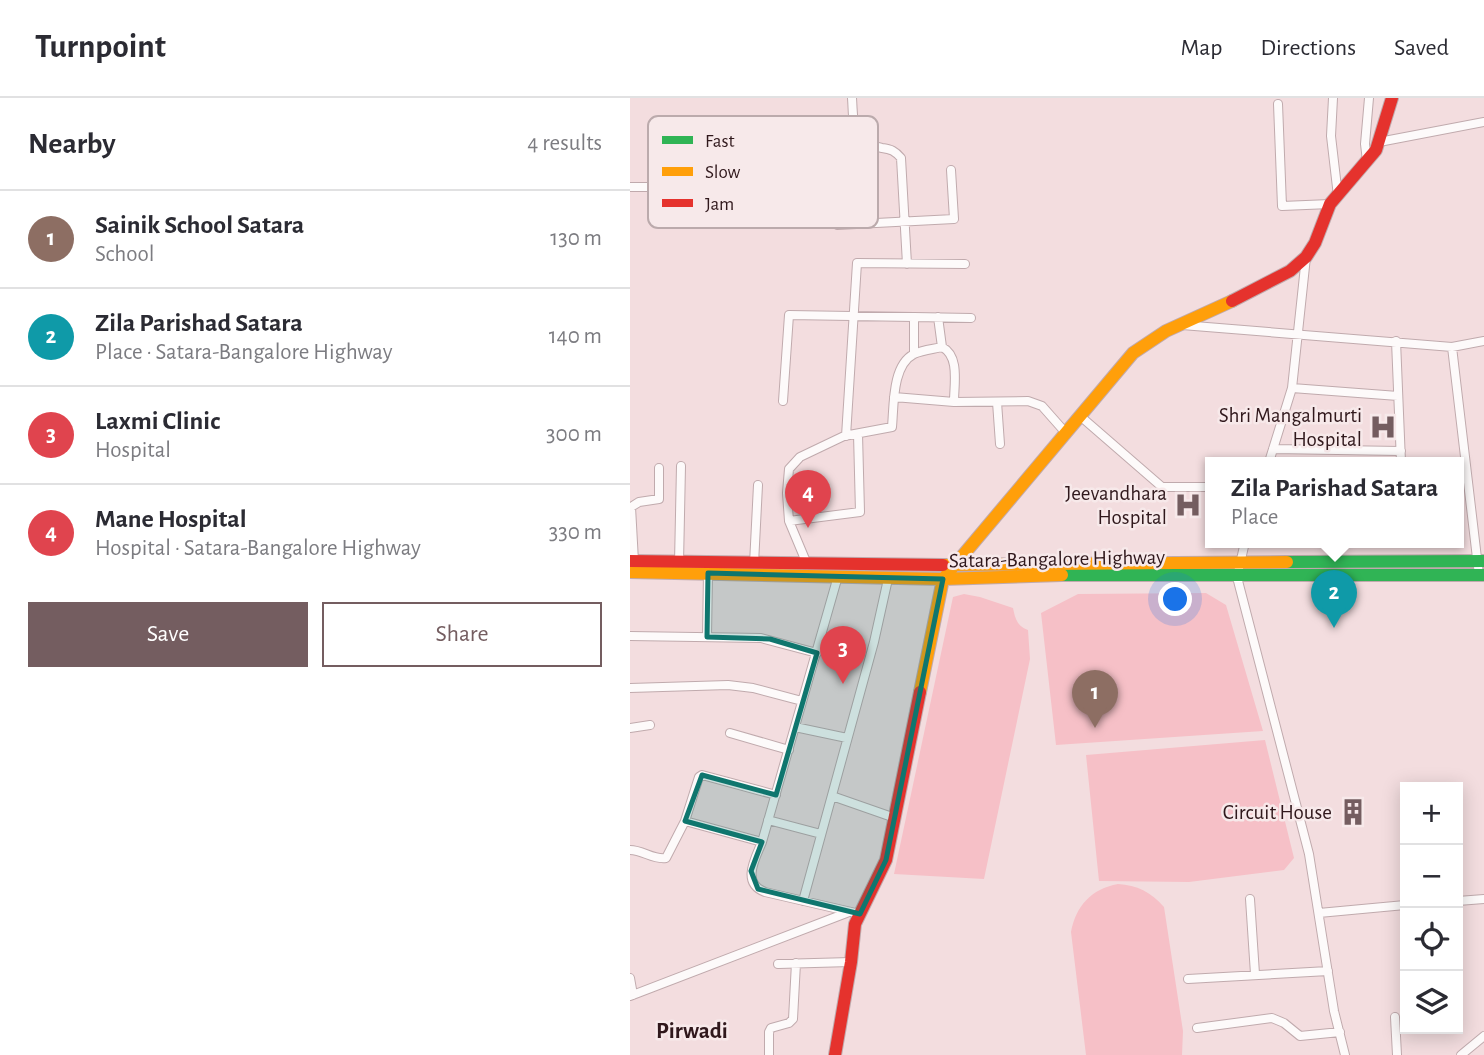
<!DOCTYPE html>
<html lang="en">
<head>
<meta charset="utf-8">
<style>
	body { margin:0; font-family:"Alegreya Sans",sans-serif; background:#f7f7f7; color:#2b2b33 }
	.controls { position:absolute; right:21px; bottom:21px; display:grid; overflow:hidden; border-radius:0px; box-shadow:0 4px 18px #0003 }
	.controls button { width:63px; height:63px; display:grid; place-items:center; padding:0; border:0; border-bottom:2px solid #e1e1e2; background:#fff; color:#2b2b33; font:35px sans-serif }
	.you { position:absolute; left:546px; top:502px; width:24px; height:24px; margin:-18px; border:5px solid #fff; border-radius:50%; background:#1a73e8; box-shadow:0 0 0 10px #1a73e833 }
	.badge { display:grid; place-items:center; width:46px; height:46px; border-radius:50%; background:#745d60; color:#fff; font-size:23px; font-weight:700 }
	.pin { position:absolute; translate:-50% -58px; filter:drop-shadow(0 2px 4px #0008) }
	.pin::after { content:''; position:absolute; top:37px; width:24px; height:21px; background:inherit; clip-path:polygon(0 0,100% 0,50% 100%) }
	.popup { position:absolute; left:575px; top:359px; width:259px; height:91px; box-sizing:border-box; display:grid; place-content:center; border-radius:0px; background:#fff; filter:drop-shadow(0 2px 5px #0005); font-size:23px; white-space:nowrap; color:#7c7c81 }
	.popup b { font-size:26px; color:#2b2b33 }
	.popup::after { content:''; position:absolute; left:50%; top:100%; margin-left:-14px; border:14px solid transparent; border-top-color:#fff }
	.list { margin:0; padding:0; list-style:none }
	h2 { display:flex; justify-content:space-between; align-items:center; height:91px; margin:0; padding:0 28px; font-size:30px }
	h2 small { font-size:23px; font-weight:400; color:#7c7c81 }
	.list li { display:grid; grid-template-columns:46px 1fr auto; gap:21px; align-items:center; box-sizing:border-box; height:98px; padding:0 28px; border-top:2px solid #e1e1e2 }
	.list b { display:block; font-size:26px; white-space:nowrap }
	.list p { margin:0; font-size:23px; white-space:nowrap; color:#7c7c81 }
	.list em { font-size:23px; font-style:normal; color:#7c7c81 }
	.actions { display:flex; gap:14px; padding:21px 28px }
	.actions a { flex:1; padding:16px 0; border:2px solid #745d60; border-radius:0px; text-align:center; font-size:24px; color:#745d60 }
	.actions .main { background:#745d60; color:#fff }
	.icon { flex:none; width:38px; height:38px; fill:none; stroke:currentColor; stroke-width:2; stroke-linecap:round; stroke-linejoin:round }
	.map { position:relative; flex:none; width:854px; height:957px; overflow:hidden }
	header { display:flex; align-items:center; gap:42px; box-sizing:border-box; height:98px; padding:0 35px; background:#fff; border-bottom:2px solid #e1e1e2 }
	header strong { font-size:33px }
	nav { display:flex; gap:38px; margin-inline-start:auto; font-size:24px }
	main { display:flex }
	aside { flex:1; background:#fff }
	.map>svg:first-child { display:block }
</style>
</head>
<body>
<header>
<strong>Turnpoint</strong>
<nav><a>Map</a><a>Directions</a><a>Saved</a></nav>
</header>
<main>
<aside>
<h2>Nearby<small>4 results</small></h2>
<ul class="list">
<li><span class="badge" style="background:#8d6e63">1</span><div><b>Sainik School Satara</b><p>School</p></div><em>130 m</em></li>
<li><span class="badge" style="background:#0f9aa8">2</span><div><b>Zila Parishad Satara</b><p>Place · Satara-Bangalore Highway</p></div><em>140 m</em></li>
<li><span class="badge" style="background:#e0444e">3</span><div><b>Laxmi Clinic</b><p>Hospital</p></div><em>300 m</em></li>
<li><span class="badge" style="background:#e0444e">4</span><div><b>Mane Hospital</b><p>Hospital · Satara-Bangalore Highway</p></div><em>330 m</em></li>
</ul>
<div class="actions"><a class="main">Save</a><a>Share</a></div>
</aside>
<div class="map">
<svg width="854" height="957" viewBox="0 0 854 957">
	<rect width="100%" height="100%" fill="#f3dddf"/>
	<path fill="#f6c0c7" d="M576 495 596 507 633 633 426 647 411 515 448 496Z
		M334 496 350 499 383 510C385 520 387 528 398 532L400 561 354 781 264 776 323 499Z
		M635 642 664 760 654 772 559 784 469 783 456 657Z
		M488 786C507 787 521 794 534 809L553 933 552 957H456L441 834C446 808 461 791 488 786Z"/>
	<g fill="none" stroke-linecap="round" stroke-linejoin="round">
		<defs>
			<path id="street" d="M222 0C224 28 220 44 252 50 261 51 265 53 271 60L277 166
				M703 0 701 38 708 98
				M648 6 652 108 700 106
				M749 44 854 24
				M737 63 735 46 739 0
				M206 76 207 127 324 121 321 72
				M0 89H73
				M284 219 341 220
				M308 219 312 249C330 258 324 286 324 304
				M552 227 822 249 854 243
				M766 243 771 364
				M822 249 849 477
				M662 290 768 298
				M264 299 324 304 398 303 412 308 435 334
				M153 303 159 217 284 219V256
				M367 304 370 346
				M449 317 532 389H580
				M216 338 227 165 335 166
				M643 351 771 353
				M639 364 662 290 676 159
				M159 423 230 414 228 336
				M615 444 607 479 679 756 704 913 715 957
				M4 463 1 409 9 404 29 401V370
				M49 465 51 368
				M124 466 128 387
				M177 466 159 423 157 395 159 371 170 359 214 338 262 329C264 307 262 267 284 256 292 252 304 251 312 249
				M208 478 132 744C125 761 111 785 135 794L230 816
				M0 538 131 540 187 555
				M77 539 78 475
				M0 590 98 587 123 590 172 603
				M165 629 217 640
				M0 630 20 627
				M100 635 159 652
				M202 698 265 720
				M138 722 191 736
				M55 723 132 744
				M0 752C13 752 23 762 36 760L55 723 69 679 72 677 146 697
				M620 801 625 876
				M173 803 244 544 258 481
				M828 803 854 801
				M689 815 775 807
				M148 866 221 864
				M0 880 3 897
				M558 881 698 873
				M0 898 219 814
				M765 919 767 957
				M567 930 642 920 654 925 670 938 710 934
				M139 957V934L141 930 159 925 163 921 166 865
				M831 957 854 938"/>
			<path id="fast" d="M657 464 854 463
				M432 477H854"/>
			<path id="slow" d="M313 467 657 464
				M0 474 313 481 432 477
				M290 594 313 481 503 255 536 233 602 203"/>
			<path id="jam" d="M602 203 660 173 676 159 685 145 700 106 746 52 762 0
				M0 463 313 467
				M205 957 221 864 225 826 256 762 290 594"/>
		</defs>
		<use href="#street" stroke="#c0aaad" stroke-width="10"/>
		<use href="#fast" stroke="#c0aaad" stroke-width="14"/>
		<use href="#slow" stroke="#c0aaad" stroke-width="14"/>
		<use href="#jam" stroke="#c0aaad" stroke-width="14"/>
		<use href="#street" stroke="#fdfafa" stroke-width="8"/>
		<use href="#fast" stroke="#30b455" stroke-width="12"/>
		<use href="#slow" stroke="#ff9f0a" stroke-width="12"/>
		<use href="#jam" stroke="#e5322d" stroke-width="12"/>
	</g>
	<path fill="#0f766e" fill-opacity="0.2" stroke="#0f766e" stroke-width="5" stroke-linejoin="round" d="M78 475 313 481 256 762 230 816 128 791 121 773 132 744 55 723 72 677 146 697 187 555 140 541 77 539Z"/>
	<defs>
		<symbol id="hospital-bare" viewBox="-9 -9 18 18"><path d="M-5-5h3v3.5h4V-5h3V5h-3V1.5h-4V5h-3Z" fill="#745d60" stroke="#f7e9ea" stroke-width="2.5" paint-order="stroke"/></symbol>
		<symbol id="building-bare" viewBox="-9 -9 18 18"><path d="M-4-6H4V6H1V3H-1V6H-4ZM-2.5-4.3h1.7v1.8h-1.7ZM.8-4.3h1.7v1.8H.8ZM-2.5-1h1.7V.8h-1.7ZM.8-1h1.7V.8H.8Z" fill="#745d60" stroke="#f7e9ea" stroke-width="2.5" paint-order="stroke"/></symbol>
	</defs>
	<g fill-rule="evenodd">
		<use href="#hospital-bare" x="734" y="310" width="38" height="38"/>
		<use href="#hospital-bare" x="539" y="388" width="38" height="38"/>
		<use href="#building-bare" x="704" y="695" width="38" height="38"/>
	</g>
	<g text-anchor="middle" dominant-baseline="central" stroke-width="5" stroke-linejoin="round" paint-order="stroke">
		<g font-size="21" fill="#30181c" stroke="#f7e9ea" text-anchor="end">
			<text x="732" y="317">Shri Mangalmurti<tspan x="732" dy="24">Hospital</tspan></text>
			<text x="537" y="395">Jeevandhara<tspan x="537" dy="24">Hospital</tspan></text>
			<text x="702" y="714">Circuit House</text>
		</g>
		<g font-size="21" fill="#30181c" stroke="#f7e9ea">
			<text transform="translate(427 461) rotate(-1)">Satara-Bangalore Highway</text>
		</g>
		<g font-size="23" font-weight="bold" fill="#30181c" stroke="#f7e9ea">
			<text x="62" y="933">Pirwadi</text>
		</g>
	</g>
	<rect x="18" y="18" width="230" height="112" rx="10" fill="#f7e9ea" stroke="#bbaaac" stroke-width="2"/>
	<rect x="32" y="38" width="31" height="8" fill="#30b455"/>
	<rect x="32" y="69" width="31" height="9" fill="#ff9f0a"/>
	<rect x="32" y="101" width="31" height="8" fill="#e5322d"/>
	<g font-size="19" fill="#30181c">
		<text x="75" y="49">Fast</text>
		<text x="75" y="80">Slow</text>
		<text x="75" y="112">Jam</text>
	</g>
</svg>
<div class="controls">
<button>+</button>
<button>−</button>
<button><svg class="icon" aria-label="locate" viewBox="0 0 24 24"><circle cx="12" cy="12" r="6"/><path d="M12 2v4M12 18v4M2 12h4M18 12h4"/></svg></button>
<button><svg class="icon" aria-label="layers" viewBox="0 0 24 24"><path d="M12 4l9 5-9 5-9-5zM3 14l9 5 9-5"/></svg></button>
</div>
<div class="you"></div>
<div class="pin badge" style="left:465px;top:630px;background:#8d6e63">1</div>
<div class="pin badge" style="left:704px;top:530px;background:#0f9aa8">2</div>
<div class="popup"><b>Zila Parishad Satara</b>Place</div>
<div class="pin badge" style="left:213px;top:586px;background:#e0444e">3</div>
<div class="pin badge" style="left:178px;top:430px;background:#e0444e">4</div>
</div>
</main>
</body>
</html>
